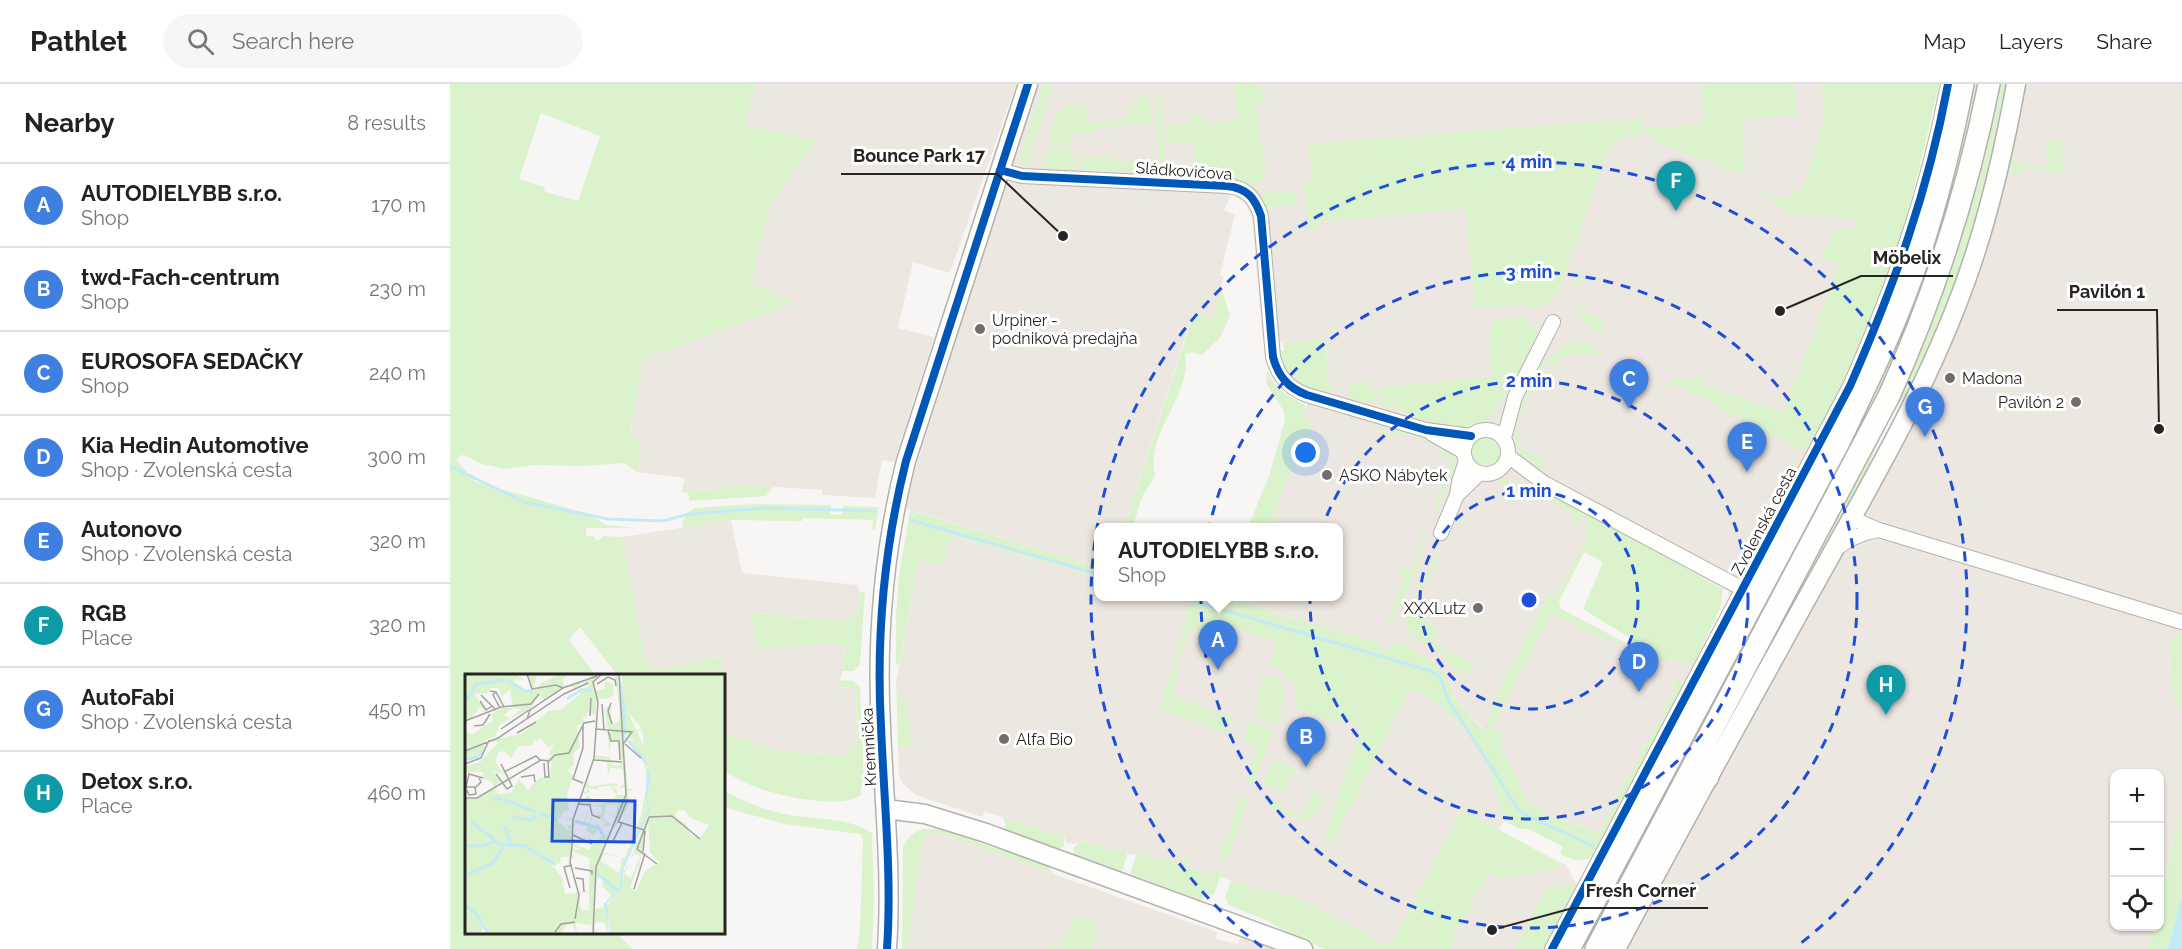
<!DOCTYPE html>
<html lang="en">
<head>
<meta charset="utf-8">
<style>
	body { margin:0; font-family:Raleway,sans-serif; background:#f6f6f6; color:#222 }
	.controls { position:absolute; right:18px; bottom:18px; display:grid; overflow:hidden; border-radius:12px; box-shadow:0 2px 4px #0004 }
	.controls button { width:54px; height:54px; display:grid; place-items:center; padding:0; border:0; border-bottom:2px solid #e0e0e0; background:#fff; color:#222; font:30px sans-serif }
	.you { position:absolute; left:856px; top:369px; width:21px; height:21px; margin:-15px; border:4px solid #fff; border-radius:50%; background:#1a73e8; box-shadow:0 0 0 9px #1a73e833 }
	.badge { display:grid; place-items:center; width:39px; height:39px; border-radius:50%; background:#1a73e8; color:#fff; font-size:20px; font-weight:700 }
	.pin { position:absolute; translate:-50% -50px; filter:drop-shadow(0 2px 3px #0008) }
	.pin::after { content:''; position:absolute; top:32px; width:21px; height:18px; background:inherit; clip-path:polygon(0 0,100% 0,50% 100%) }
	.popup { position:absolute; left:644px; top:439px; width:249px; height:78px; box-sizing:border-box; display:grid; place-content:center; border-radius:12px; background:#fff; filter:drop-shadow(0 2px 4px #0005); font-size:20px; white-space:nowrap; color:#767676 }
	.popup b { font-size:22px; color:#222 }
	.popup::after { content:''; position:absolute; left:50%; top:100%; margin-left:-12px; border:12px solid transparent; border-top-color:#fff }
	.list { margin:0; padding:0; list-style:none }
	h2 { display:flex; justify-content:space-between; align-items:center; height:78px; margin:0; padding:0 24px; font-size:26px }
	h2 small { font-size:20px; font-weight:400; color:#767676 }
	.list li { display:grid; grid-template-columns:39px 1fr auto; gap:18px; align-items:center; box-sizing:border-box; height:84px; padding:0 24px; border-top:2px solid #e0e0e0 }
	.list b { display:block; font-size:22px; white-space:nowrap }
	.list p { margin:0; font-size:20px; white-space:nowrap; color:#767676 }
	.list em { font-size:20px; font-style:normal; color:#767676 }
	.icon { flex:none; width:33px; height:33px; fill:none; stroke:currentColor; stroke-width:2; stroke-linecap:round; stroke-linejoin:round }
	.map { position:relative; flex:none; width:1732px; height:865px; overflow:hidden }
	header { display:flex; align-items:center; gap:36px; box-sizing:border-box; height:84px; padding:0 30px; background:#fff; border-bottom:2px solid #e0e0e0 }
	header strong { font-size:28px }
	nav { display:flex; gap:33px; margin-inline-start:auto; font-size:21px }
	.search { width:420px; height:54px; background:#f6f6f6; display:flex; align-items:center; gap:15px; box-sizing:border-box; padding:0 21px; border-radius:33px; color:#767676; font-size:22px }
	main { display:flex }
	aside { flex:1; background:#fff }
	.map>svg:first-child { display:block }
</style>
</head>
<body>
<header>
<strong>Pathlet</strong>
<div class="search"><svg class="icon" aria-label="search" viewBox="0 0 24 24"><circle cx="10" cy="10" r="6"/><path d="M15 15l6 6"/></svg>Search here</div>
<nav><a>Map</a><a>Layers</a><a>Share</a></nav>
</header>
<main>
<aside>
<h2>Nearby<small>8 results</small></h2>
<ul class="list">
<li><span class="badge" style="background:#3f7fe0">A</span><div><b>AUTODIELYBB s.r.o.</b><p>Shop</p></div><em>170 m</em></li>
<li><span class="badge" style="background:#3f7fe0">B</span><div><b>twd-Fach-centrum</b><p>Shop</p></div><em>230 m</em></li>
<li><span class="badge" style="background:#3f7fe0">C</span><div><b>EUROSOFA SEDAČKY</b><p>Shop</p></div><em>240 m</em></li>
<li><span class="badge" style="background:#3f7fe0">D</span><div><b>Kia Hedin Automotive</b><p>Shop · Zvolenská cesta</p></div><em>300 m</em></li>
<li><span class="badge" style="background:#3f7fe0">E</span><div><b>Autonovo</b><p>Shop · Zvolenská cesta</p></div><em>320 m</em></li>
<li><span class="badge" style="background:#0f9aa8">F</span><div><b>RGB</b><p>Place</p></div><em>320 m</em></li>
<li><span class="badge" style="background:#3f7fe0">G</span><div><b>AutoFabi</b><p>Shop · Zvolenská cesta</p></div><em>450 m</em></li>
<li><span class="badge" style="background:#0f9aa8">H</span><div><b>Detox s.r.o.</b><p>Place</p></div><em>460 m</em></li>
</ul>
</aside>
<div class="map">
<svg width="1732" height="865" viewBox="0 0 1732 865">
	<rect width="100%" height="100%" fill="#f8f6f4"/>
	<path fill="#ede7e2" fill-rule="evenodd" d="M306 0H566L500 189 463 178 448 244 484 253 444 378 432 376 425 414 372 411V406L274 400 273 406 232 405 235 394 187 388 190 355 179 354 194 275 344 219 301 199 318 127 338 94 293 42Z
		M587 0H1371L1374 36 1347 125 1423 129 1361 362 1279 515 1278 507 1150 438 1106 522 1216 580 1220 573 1236 580 1245 578 1234 600 1232 597 1221 599 1227 602 1150 748 1099 732 1078 718 1050 660 1018 630 1006 614 996 593 938 566 787 515 788 512H888V444L813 443 862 307 877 308 879 300 875 255 813 259 802 134 795 119 782 110 774 126 785 131 770 191 774 192 763 234 743 229 674 443 648 444V483L455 424 464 389ZM1168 36 1108 211 1105 210 1102 216 1087 223 1086 225 1070 221 1025 225 1016 125 866 138 859 60Z
		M1574 0H1732V548L1720 556 1721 603 1732 632V719L1710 815V690H1664V842L1703 843 1698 865H1172L1414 423 1509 207 1559 83Z
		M281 436 292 489 407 501 410 509 408 533 391 537 301 528 309 566 372 560 395 561 393 587 389 598 393 604H406L407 663 400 673 330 667 273 649V592H270L271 573 205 586 197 583 172 453Z
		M501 451 648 493V512L713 513 740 520 960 605 986 618 1014 645 1036 677 1054 737 1049 746 1012 727 940 863 852 816 781 797 770 793 772 788 763 785 761 790 734 782 738 770H735L731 781 687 769 685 771 677 770 630 757 625 760 616 758 614 752 535 728 532 733 466 711 452 699 449 690 448 662 462 661 455 614 447 615 446 598 469 477Z
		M480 748 488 749 767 848 766 855 788 860 792 852 828 865H458L473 754Z
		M1111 779 1116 781 1128 803 1096 865H1002L1004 850 1039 789 1061 791 1112 781Z"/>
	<path fill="#dbf3cd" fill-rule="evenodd" d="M0 0H306L294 42 368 56 338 94 318 127 301 199 345 219 194 275 179 353 191 354 187 388 174 379 133 382 85 381 55 385 32 380 14 371 9 372 7 377 26 398 135 429 157 441 185 444H136V452H143L148 457 154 452 172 453 197 583 205 586 272 573 270 592H168L130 543 119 556 146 592H16V848L167 849 182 865H0ZM91 29 150 52 128 117 95 108 94 103 69 95Z
		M593 0H603L578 79 581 81 575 83 571 79 570 73Z
		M784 0H807L808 4H813L814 17 806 18 810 63H813L816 97 805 100 788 98 789 93 728 89 733 83 743 81V58L717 60 716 42 740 39 739 30 753 29 754 38 788 36Z
		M1251 0H1344L1347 31 1292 36 1295 88 1291 90 1207 59 1208 55 1189 48 1187 53C1173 50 1166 55 1158 67L1108 211 1105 210 1099 220 1087 223 1086 226 1070 221 1025 225 1016 125 866 138V148H858L854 96 862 95 859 60 1192 34 1193 45 1254 40Z
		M1371 0H1489C1475 61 1461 122 1441 182 1420 244 1391 304 1361 362L1348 366 1227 301 1219 303 1215 306 1220 296C1233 291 1243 301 1254 289H1256L1252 300 1334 329 1389 180 1372 174C1380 152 1381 145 1406 145L1407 134 1347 131C1331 127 1319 116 1307 105V100L1321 114 1341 112 1353 104 1374 36Z
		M1519 0H1532L1519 62 1458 254 1287 577 1279 589Z
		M1547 0H1559L1550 46 1519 167 1466 298 1443 328 1427 360 1416 390 1418 391 1267 663 1309 582 1323 548 1423 360Z
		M700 13 702 40 650 43V48L620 50 621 61 597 62 607 31 614 23 637 20 638 38 677 35V24L690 23V18H684V14Z
		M711 13 716 79 712 84 710 79 705 14Z
		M1596 56H1612L1613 87 1609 90 1573 85 1571 91 1560 90 1557 85 1561 66 1567 67 1569 71 1564 70 1563 78 1597 84Z
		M620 65 621 68H624L625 86 591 84 596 66Z
		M662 72 664 78 691 75 704 80 702 88 630 86 628 74Z
		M840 106 844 108 848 113 845 121 819 124V130H816L811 114 814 109Z
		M1129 190 1134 192C1121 226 1121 223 1154 235L1153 238 1157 243 1153 248C1124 245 1121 212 1129 190Z
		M771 204 780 231 770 254 752 271 741 268 735 270C735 277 737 283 735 289 728 325 697 355 705 392L691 415 683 443H674L744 229 763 234Z
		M1070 233 1083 238 1082 240 1086 245 1087 254 1063 300 1042 332 1035 336 1014 344H1004L965 334 950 325 928 319 931 311 930 303 1043 293C1041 279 1034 245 1046 237 1053 232 1062 233 1070 233Z
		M875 255 879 300 882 301 881 307 877 309V311C861 306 842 302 833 287 830 281 829 273 828 267L834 266 833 258Z
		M1129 257 1145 262 1147 269 1140 273C1125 266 1114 270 1104 282L1097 279 1064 342 1070 346C1063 365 1084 371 1097 379L1093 387C1075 375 1059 364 1065 339 1079 302 1087 269 1129 257Z
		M817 286C828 307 835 310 855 321L856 334 863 341 861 347 853 352 820 443H798L819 392 835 336 833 326 816 299Z
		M920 297V303H926L927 311 925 318H908L901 315 898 307 895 306C900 297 910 298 920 297Z
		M935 346 942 348H957L998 366 1004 372 1006 383 986 430H982L1002 375 989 370 991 363 950 348 947 353 938 351 932 355Z
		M1022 368a14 14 0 1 1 28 0a14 14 0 1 1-28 0Z
		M1342 378 1346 389 1323 433 1293 481 1286 486Z
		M1053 395C1077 391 1241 487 1273 505L1270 525 1245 578 1236 580 1220 573 1216 580 1184 563 1178 553 1133 525 1153 478 1134 468 1109 517 1111 525 1172 558 1175 562 1150 553 1102 530 1042 643 1054 650 1050 660 1078 718 1099 732 1149 748 1227 602 1221 598 1229 596 1232 597 1233 603 1172 718V721L1146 771C1133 780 1123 776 1110 770L1113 763 1078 745H1070L1054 737 1036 677 1014 645 986 618 960 605 886 754 881 759 873 756 912 642 890 634 888 640 845 624V602L833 587 819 580 827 559 777 540 770 557 741 545 725 585 730 587 724 600 727 613 781 634 776 648 793 655 798 643 796 642 798 637 819 645 822 651 803 700 797 695 808 662 710 625 740 521 713 513H788L787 515 838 533 930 558V563L938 566 947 557C965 566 984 576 996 593 1000 599 1002 608 1006 614 1013 626 1024 637 1034 646 1044 626 1046 608 1056 589H1059L1093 520 1099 509 1106 512 1140 450 1133 446 1138 438 1132 434 1128 440 1122 437 1125 431 1060 396 1056 402 1046 398Z
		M273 400 323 403 316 412 240 417 238 409 231 408 232 405 273 406Z
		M303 420 381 421 380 430 392 431 393 422 429 423 425 445H422L423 436 353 434 352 437 281 436 233 444C232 436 237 427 245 424Z
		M460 426 648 483V493L501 451 492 482 469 477 449 580 446 581V531L449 492Z
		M970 448 975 449 973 461 975 462 964 491 939 544 935 545 955 491 948 488 951 482 962 485 974 454 968 451Z
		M988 467 992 469 961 528 988 543 981 557 1024 581 1018 590C1003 592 999 576 990 567 982 560 968 559 961 550 956 546 955 539 956 532Z
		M415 508 410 580 404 587H393L395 561 372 560 308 566 300 528 391 537 408 533 410 509Z
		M1732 548V632L1721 603 1720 556Z
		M814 592C844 592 833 623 827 639L824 640 809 634 803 629 812 595Z
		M391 596 403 597 410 603 414 698 410 708 412 710C395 726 333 713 311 705 298 701 285 693 273 687V649L330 667 399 673 400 662 407 663 406 605 390 603 389 598Z
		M446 598 447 615 455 614 463 661 448 662Z
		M1255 636 1138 865H1125L1246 648Z
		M825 677 836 679 835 681 847 685 845 691 841 690 835 708 813 700 821 679Z
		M273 707C293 716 313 726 335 730 363 736 397 732 422 749L424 814 422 865H407L410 844 413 756 410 750 335 740 280 725 273 721Z
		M861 707 875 713 869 729 855 737 820 724 817 713 831 718 829 723 852 731Z
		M791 711 799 716 776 778 768 775Z
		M1732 719V812L1718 865H1698L1703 843 1710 842V815Z
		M1012 726 1111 779 1112 781 1110 783 1065 792 1061 791 1052 796 1039 789 1004 850 1002 865H875L841 851 816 836 785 824 778 820 775 814 781 797 852 816 940 863Z
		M553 733 614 752V762L609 765 556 746Z
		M473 745H490L591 780 598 783 604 790 488 749H480L473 755 458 865H452L453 763C458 753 463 748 473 745Z
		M629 757 675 769 677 770 672 788 627 772 624 770V764Z
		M687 768 731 781 735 770 739 771 735 782 761 790 763 785 772 788 764 810 750 816 680 790Z
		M1121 799 1125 803V809L1096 865H1068L1067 861 1093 810 1102 804Z
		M623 831 648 840 649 844 643 865H598L600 861 610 864Z"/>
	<path fill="#c2ebf5" d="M1732 812V865H1718Z"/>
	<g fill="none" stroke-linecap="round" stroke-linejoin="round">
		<path stroke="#c2ebf5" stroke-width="3" d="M0 382 74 418 158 435 213 437 239 430 314 424 425 427
			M460 436 648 490
			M726 512 981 587 990 594 1000 619 1070 728 1143 762"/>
		<defs>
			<path id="minor" d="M550 86 572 92 777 102C797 104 805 114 811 132L823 273C828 292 838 304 857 311L976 346 1021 352
				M1014 368a22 22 0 1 1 44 0a22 22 0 1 1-44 0Z
				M982 350 1014 368
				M1054 354 1065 313 1103 238
				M1058 372 1094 399 1293 505
				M1007 411 1030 389
				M1401 434 1429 446 1732 538
				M991 449 1007 411 1009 398 1016 377
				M1386 465C1399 454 1412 449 1428 446
				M1102 865 1400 302C1444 202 1478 108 1498 0"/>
			<path id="major" d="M436 725 475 730 536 749 853 865
				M437 865C442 791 434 717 431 643 426 552 434 464 456 377L578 0
				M1166 865C1227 749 1291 634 1355 518 1412 414 1476 309 1516 196 1539 133 1554 66 1566 0"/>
			<path id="highway" d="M1256 659 1258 693
				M1119 865 1389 358C1419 296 1449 234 1470 169 1488 114 1502 57 1513 0
				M1146 865 1439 312C1485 210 1517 110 1539 0"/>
		</defs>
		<use href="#minor" stroke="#b2b1b0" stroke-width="16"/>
		<use href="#major" stroke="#b2b1b0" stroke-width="21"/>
		<use href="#highway" stroke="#b2b1b0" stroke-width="24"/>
		<use href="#minor" stroke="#fefefd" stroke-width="14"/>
		<use href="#major" stroke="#fefefd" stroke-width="18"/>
		<use href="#highway" stroke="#fefefd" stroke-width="21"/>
		<defs>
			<path id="cycleway" d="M550 86 572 92 777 102C797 104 805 114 811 132L823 273C828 292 838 304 857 311L976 346 1021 352
				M437 865C442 791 434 717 431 643 426 552 434 464 456 377L578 0
				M1102 865 1400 302C1444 202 1478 108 1498 0"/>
		</defs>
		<use href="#cycleway" stroke="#fff" stroke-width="11"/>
		<use href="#cycleway" stroke="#0057b8" stroke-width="8"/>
	</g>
	<g fill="none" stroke="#1d4ed8" stroke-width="3" stroke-dasharray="10 8">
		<circle cx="1079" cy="516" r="109"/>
		<circle cx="1079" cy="516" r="219"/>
		<circle cx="1079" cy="516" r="328"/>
		<path d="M812 863A438 438 0 1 1 1346 863"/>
	</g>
	<g fill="#706e6d" stroke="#fff" stroke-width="2">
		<circle cx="530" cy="245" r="6"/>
		<circle cx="1500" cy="294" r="6"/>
		<circle cx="1626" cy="318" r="6"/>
		<circle cx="877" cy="391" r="6"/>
		<circle cx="1028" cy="524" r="6"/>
		<circle cx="554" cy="655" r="6"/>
	</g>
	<g text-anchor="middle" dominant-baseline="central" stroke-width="6" stroke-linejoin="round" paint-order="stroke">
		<g font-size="16" fill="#262524" stroke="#fff">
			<text transform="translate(734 87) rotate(4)">Sládkovičova</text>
			<text transform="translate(1314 437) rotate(-62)">Zvolenská cesta</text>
			<text transform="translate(419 663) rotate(-93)">Kremnička</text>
		</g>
		<g font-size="16" fill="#262524" stroke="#fff" text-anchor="start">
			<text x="542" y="236">Urpiner -<tspan x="542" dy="18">podniková predajňa</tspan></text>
			<text x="1512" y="294">Madona</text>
			<text x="1614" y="318" text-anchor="end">Pavilón 2</text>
			<text x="889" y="391">ASKO Nábytek</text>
			<text x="1016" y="524" text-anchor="end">XXXLutz</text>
			<text x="566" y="655">Alfa Bio</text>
		</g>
	</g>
	<g transform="translate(15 590)">
		<rect width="260" height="260" fill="#f8f6f4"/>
		<path d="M0 0 52 1 59 6 50 5 49 9 61 16 66 15 63 0 72 1 69 13 72 15 76 9 96 0 101 3 97 5 99 12 126 5V0H138L129 7 131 17 140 14 139 6 148 11 149 26 147 21 143 25 132 24 130 43 133 54 138 55 131 54 129 40 122 39 121 44 117 43 120 48 112 52 115 73 108 80 109 91 102 97 109 102 106 109 119 112 106 109 102 120 104 136 97 139 96 144H88L106 158 101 151H106L107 147 98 145 108 144 107 159 104 161 107 162V173L110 176 115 175 108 172 109 162 110 161 116 164 110 162 108 170 125 176 128 167 113 161 123 164 125 160 124 164 131 167 137 162 133 156 128 162 121 156 122 151 111 148 108 154 109 146 119 149 123 137 124 136 120 149 124 150 129 139 125 151 131 153 133 148 136 157 141 148 129 142 137 140 136 133 114 130 118 118 122 117 121 112 119 116 130 86 122 107 125 112 152 109V113L145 112 152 116V121L144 112 134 113V116L123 114 125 118 122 119H127L118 120 116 127 124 121 128 132 144 128V124L147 129 148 122V126L152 121H160V113L152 115 160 109 157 95 145 94 143 102 142 88 130 85V81L145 83 142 56 144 60 149 56 142 55 140 33H146V50L153 48 155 41 150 2 141 0H153L154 15 157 38 155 15V0L158 37V68L181 89 183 136 158 190 154 213 139 230 144 259 138 248 129 249 131 259H128L127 244 126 259V251L111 249 112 259 107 250 101 251 97 259H24L19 248 17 258 0 259V125L12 124 29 114 27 107 17 105 19 98H0V92L15 88 33 68 24 67 15 83 0 86V57L8 60 28 46 26 40 36 34H47L39 41 45 45 56 35 48 34 45 16 36 22 34 14H25L23 19 9 20 23 40 15 33 7 44 12 43 0 47ZM108 8 104 11 110 9 105 12 110 14 118 8 124 12 112 17 115 20 97 35 83 37 57 60 24 66 22 73 17 72 22 65 31 62 34 51 66 34 74 21 79 26ZM74 63 84 74 89 69 84 81 87 83 79 85 86 87V103L74 104 63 116 54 105 46 119 33 120 29 113 35 108 27 97 40 101 30 88 34 78 39 77 46 84 53 73 67 71 70 65 74 68ZM153 66 155 83 152 86 157 85 158 90 148 92 146 87 154 88 146 86 145 76 146 68ZM159 70 179 88 182 107 177 138 160 184 137 178 147 157 141 165 146 155 141 162 137 157 139 152H148L138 144 142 130 149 131 153 126 151 142 144 139 152 145 147 158 164 131 163 118 169 115H163ZM106 177 124 184V236H117L115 232V220L124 218 100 220 97 203 83 186 95 190 96 183H106V187L108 182V186L109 182ZM139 180 157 183 154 199 136 187ZM132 203 138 206 137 212 146 221 137 234 130 235ZM157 0H259V259H146L141 232 151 221 185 136 182 123 186 106 180 84 162 66 167 67 169 64 164 65 160 60ZM163 38 177 55H172L174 60 173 56H177L179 73ZM219 136 225 144 244 151 235 164 226 161 222 151 210 143 212 137ZM183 149 185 179 195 188 180 197 171 217 165 213 173 193 177 194 174 191ZM169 179 175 182 166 204 158 199Z" fill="#dbf3cd" fill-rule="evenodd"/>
		<path d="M155 0 161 40 160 62 180 84 186 105 182 123 185 136 159 194 156 215 142 229 144 259 139 230 154 214 158 190 183 136 181 123 182 92 158 62Z" fill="#c2ebf5"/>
		<path fill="none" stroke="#c2ebf5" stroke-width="3" d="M42 6 60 17H67M102 25 116 16H126M0 29 11 10 40 6M0 86 13 83 18 77M28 126 35 124 71 138M75 139 93 146M48 143 65 146 72 142M110 147 134 154 137 160M6 148 29 165M40 152 45 170M0 172H19L29 167 38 171 60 172 91 191M133 200 152 216M1 201 27 190 38 173M0 231 11 240 23 259"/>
		<path fill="none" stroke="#a4a2a1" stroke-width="1.5" d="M62 0 67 15 91 11 98 14M132 10 143 3 150 6 151 12M25 17 31 18 39 33M31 18 28 21 35 34M16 21 31 36M15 27 21 36 27 32M146 29 143 37 147 50M137 30 139 55M125 42 126 24M62 45 65 36 98 14 132 2M0 47 36 33 66 30 74 20M118 50V74L108 105 118 109M9 52 18 51 25 40M36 55 64 36M130 55 167 58 158 70M143 56 146 67H154L155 86M52 59 71 48M160 70 176 84M0 77 33 64 99 20 123 9M129 86 157 88M79 89 80 103H84L83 87M0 90 16 84 24 66M39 98 71 82 75 86M31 100 42 115 47 112 36 90M56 103 69 101 70 108M0 113H11L16 108 14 104M1 113 4 100 18 104M2 116 4 121 11 120 10 113M0 124H12L76 86 84 87 90 81 104 79 119 49 130 47M114 130 125 131 127 141 135 144M184 143 172 175 192 190M184 143 207 142 235 165M154 148 179 156M153 149 162 126M108 161 127 170M148 167 157 149M107 172 105 188 114 221 110 245M107 172 108 146 129 84 133 28 128 8 137 0M178 178 180 157M110 194 127 197V201M111 204 118 205 119 218M105 214 99 193 107 191M169 215 180 179M90 258 96 250 110 248M128 259 131 193 161 121 154 0"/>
		<path fill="#1d4ed8" fill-opacity="0.15" stroke="#1d4ed8" stroke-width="3" d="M88 126 170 127 169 168 87 167Z"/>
		<rect width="260" height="260" fill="none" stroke="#262524" stroke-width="3"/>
	</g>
	<circle cx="1079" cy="516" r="9" fill="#1d4ed8" stroke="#fff" stroke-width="3"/>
	<g font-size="18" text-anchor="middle" font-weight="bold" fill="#1d4ed8" stroke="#fff" stroke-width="6" stroke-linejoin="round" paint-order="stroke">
		<text x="1079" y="84">4 min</text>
		<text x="1079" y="194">3 min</text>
		<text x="1079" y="303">2 min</text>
		<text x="1079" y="413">1 min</text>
	</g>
	<path fill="none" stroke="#262524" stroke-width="2" d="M613 152L547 90H391M1330 227L1411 192H1503M1709 345L1707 226H1607M1042 846L1123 824H1258"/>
	<g fill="#262524" stroke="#fff" stroke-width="2">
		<circle cx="613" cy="152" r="6"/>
		<circle cx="1330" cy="227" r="6"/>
		<circle cx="1709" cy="345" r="6"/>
		<circle cx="1042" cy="846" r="6"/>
	</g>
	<g font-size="18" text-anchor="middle" font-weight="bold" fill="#262524" stroke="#fff" stroke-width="6" stroke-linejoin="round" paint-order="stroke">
		<text x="469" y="78">Bounce Park 17</text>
		<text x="1457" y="180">Möbelix</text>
		<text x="1657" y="214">Pavilón 1</text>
		<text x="1191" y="813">Fresh Corner</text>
	</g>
</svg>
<div class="controls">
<button>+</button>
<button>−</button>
<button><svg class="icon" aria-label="locate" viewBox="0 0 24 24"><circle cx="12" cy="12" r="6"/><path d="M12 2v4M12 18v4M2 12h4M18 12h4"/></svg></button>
</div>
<div class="you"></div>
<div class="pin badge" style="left:768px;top:586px;background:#3f7fe0">A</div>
<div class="popup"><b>AUTODIELYBB s.r.o.</b>Shop</div>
<div class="pin badge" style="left:856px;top:683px;background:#3f7fe0">B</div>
<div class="pin badge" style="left:1179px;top:325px;background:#3f7fe0">C</div>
<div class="pin badge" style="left:1189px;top:608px;background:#3f7fe0">D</div>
<div class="pin badge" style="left:1297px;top:388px;background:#3f7fe0">E</div>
<div class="pin badge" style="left:1226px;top:127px;background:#0f9aa8">F</div>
<div class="pin badge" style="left:1475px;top:353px;background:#3f7fe0">G</div>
<div class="pin badge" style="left:1436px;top:631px;background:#0f9aa8">H</div>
</div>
</main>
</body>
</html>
